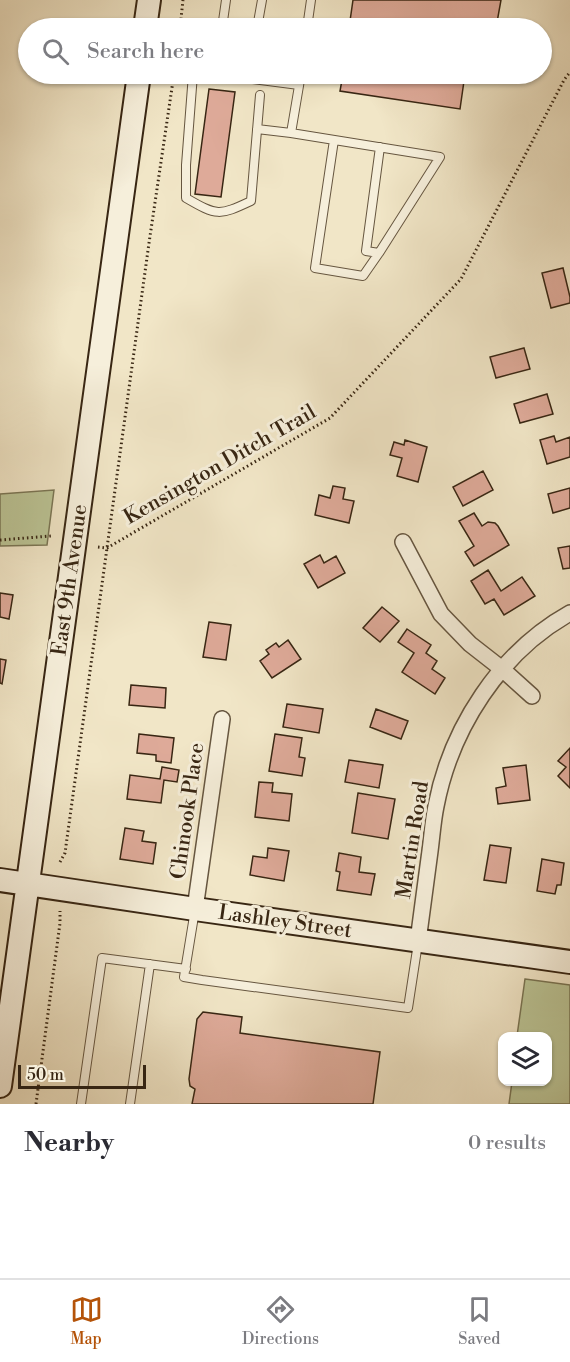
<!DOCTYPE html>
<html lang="en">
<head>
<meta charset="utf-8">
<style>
	body { margin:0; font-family:"Libre Bodoni",serif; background:#f7f7f7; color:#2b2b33 }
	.controls { position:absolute; right:18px; bottom:18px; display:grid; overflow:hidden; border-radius:12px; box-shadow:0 2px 4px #0004 }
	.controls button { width:54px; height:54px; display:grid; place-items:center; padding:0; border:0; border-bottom:2px solid #e1e1e2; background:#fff; color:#2b2b33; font:30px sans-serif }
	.scale { position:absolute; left:18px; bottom:15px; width:128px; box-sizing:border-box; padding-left:6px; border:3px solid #382613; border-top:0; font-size:16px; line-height:21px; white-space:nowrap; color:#382613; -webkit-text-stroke:4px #f6efdb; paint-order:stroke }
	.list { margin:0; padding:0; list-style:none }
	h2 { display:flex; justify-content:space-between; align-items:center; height:78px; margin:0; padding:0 24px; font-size:26px }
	h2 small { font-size:20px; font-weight:400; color:#7c7c81 }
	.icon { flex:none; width:33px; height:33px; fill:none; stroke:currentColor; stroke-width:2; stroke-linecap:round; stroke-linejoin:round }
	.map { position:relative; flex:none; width:570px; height:1104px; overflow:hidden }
	.search { position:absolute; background:#fff; box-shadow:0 2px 4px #0004; left:18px; right:18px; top:18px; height:66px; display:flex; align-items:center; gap:15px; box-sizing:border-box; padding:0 21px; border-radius:33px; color:#7c7c81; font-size:22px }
	.sheet { height:174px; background:#fff }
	nav { display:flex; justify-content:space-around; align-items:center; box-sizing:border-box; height:84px; border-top:2px solid #e1e1e2; background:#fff; font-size:16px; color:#7c7c81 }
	nav a { display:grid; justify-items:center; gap:3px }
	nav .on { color:#b45309 }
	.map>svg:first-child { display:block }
</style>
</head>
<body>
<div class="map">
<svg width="570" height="1104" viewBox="0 0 570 1104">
	<rect width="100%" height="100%" fill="#f1e6c7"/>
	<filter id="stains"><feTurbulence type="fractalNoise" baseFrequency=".00333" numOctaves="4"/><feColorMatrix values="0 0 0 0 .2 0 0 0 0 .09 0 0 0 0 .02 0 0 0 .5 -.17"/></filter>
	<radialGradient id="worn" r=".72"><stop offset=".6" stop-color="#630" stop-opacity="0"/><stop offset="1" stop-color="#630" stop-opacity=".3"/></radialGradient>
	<path fill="#bbc495" stroke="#7a7554" stroke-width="1.5" d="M54 490 47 545 0 546V494Z
		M525 979 570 985V1104H509L512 1082H548V1036H517Z"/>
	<path fill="#deaa99" stroke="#382613" stroke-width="1.5" d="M353 0H501L496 28H349Z
		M343 74H490L489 78 465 74 460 109 340 91Z
		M209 89 235 92 221 197 195 194Z
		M563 268 570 297V303L551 308 542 273Z
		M524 348 530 369 496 378 490 357Z
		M547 394 553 414 520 423 514 404Z
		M554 436 556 442 570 437V457L547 464 540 440Z
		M405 440 427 447 418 482 397 476 402 458 390 455 394 442 404 445Z
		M483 471 493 490 463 506 453 487Z
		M333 486 345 488 343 499 354 501 349 523 315 515 319 495 330 498Z
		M570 488V508L553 513 548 494Z
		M474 513 482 526 488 522 495 523 498 526 509 545 474 566 465 552 474 546 459 521Z
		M570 546V568L563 569 558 548Z
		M320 555 324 563 336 556 345 573 318 588 304 564Z
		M488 570 501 591 522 577 535 596 504 615 494 599 485 604 471 581Z
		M0 593 13 595 9 619 0 617Z
		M382 607 399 621 380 642 363 628Z
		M209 622 231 625 226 660 203 657Z
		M407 629 431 645 426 653 437 661 432 669 445 678 435 694 402 672 414 653 398 642Z
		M288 640 301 659 272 678 260 661 269 654 266 650 276 643 279 647Z
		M0 659 6 660 2 684 0 683Z
		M131 685 166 688 165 708 129 705Z
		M287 704 323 709 319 733 283 727Z
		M376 709 408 721 401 739 370 727Z
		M139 734 174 738 171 763 156 761V755L137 753Z
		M275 734 302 738 299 757 305 758 302 776 269 771Z
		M570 748V788L558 776 566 767 558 761Z
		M349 760 383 765 379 788 345 782Z
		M526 765 530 800 498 804 496 788 506 786 503 768Z
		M162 767 179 770 177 782 164 780 161 803 127 799 130 775 160 779Z
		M259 782 273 783 272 792 292 794 289 821 255 817Z
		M358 793 395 799 388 839 352 833Z
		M125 828 144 831 142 841 156 843 153 864 120 859Z
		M490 845 511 848 506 883 484 880Z
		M268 848 289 851 284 881 250 875 253 856 267 858Z
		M339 853 361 857 359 872 375 874 371 895 337 890 340 872 336 871Z
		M542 859 564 863 561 885H557L555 894 537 891Z
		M203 1012 242 1017 240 1033 380 1052 373 1104H192L195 1089 190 1086 189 1079 197 1019Z"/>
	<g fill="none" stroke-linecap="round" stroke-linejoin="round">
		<defs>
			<path id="lane" d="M222 28 226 0
				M257 28 262 0
				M307 28 311 0
				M193 74 186 165V198C217 216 219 216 251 201L260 95
				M213 74 299 85
				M301 74 291 133 440 157 379 253 366 251 380 147
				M257 129 291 133
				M334 140 315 268 363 276 379 253
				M195 910 184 977 202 980 408 1008 418 943
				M81 1104 102 958 186 969
				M130 1104 150 964"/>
			<path id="street" d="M403 542 441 614 470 644 502 669 532 696
				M195 909 222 719
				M418 941C422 911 426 881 430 851 432 836 433 820 436 806 451 728 500 652 570 613"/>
			<path id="secondary" d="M145 28 149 0
				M0 880 195 909 570 962
				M0 1086 139 74"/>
		</defs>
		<use href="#lane" stroke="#665640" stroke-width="10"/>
		<use href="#street" stroke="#665640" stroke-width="18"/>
		<use href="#secondary" stroke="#382613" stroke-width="26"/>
		<path stroke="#382613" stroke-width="3" stroke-dasharray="1.5 3" stroke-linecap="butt" d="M180 28 183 0
			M0 540 51 536
			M98 547 107 548 330 418 461 279 564 80 570 72
			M60 862 65 853 149 243 174 74
			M36 1104 60 923V911"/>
		<use href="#lane" stroke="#f6efdb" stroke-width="8"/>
		<use href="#street" stroke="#f6efdb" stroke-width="15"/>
		<use href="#secondary" stroke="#f6efdb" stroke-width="22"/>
	</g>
	<g text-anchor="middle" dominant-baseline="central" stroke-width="6" stroke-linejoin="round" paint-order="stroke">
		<g font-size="21" fill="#382613" stroke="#f6efdb">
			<text transform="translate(220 465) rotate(-30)">Kensington Ditch Trail</text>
			<text transform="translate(70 580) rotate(-82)">East 9th Avenue</text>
			<text transform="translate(188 811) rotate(-82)">Chinook Place</text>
			<text transform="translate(413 840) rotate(-81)">Martin Road</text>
			<text transform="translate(285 922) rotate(8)">Lashley Street</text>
		</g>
	</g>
	<rect width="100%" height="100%" filter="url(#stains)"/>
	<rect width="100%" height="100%" fill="url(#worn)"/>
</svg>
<div class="controls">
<button><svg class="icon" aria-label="layers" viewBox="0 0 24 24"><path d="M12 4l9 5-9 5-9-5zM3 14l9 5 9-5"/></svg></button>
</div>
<div class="scale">50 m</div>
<div class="search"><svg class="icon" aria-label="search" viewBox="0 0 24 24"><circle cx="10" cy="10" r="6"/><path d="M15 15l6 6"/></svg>Search here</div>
</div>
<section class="sheet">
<h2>Nearby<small>0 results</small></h2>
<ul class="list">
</ul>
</section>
<nav>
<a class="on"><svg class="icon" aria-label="map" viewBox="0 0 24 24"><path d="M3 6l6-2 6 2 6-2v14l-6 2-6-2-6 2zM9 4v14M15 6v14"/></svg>Map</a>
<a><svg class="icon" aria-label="directions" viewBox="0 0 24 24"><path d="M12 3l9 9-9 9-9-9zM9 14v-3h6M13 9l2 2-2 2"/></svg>Directions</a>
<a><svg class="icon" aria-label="saved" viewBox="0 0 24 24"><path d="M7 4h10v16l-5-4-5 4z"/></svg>Saved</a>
</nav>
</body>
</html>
